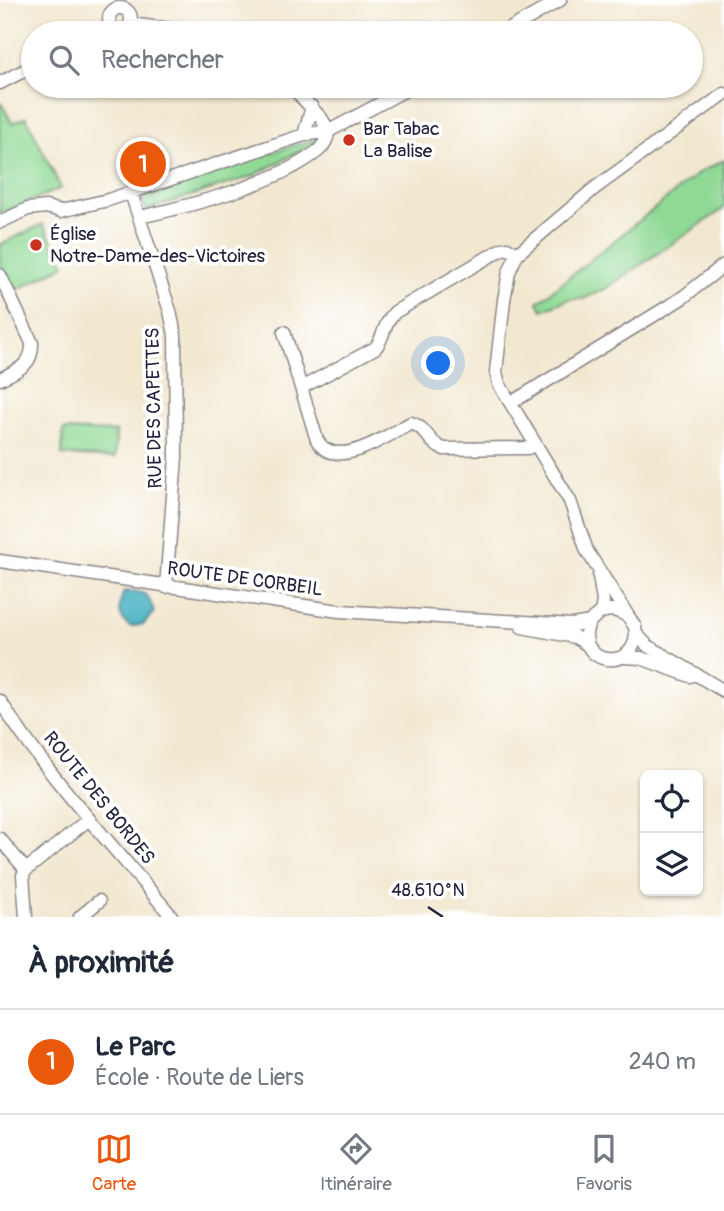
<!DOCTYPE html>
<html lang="fr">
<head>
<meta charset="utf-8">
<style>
	body { margin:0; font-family:Pangolin,sans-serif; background:#f6f6f7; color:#1f2937 }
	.controls { position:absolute; right:21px; bottom:21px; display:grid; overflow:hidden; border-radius:10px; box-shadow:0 2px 5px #0004 }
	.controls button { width:63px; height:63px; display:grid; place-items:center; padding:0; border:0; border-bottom:2px solid #e0e1e3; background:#fff; color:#1f2937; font:35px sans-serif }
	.you { position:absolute; left:439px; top:364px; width:24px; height:24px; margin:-18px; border:5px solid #fff; border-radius:50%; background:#1a73e8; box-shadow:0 0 0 10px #1a73e833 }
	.badge { display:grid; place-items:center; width:46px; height:46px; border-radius:50%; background:#ea580c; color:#fff; font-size:23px; font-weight:700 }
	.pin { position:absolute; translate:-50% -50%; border:4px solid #fff; box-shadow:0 2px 7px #0006 }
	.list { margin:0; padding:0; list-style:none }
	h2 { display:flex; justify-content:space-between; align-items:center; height:91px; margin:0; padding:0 28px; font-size:30px }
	h2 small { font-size:23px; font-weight:400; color:#747a83 }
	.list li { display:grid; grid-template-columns:46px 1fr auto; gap:21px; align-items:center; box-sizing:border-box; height:105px; padding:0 28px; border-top:2px solid #e0e1e3 }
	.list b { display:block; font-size:26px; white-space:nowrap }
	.list p { margin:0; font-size:23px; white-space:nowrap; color:#747a83 }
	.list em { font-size:23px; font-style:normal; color:#747a83 }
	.icon { flex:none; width:38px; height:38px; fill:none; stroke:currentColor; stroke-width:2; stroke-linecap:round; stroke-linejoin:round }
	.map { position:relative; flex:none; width:724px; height:917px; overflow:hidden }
	.search { position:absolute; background:#fff; box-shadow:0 2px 5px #0004; left:21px; right:21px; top:21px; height:77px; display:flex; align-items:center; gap:18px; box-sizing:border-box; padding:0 24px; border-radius:38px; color:#747a83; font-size:26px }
	.sheet { height:196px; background:#fff }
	nav { display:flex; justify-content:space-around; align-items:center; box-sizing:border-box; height:98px; border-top:2px solid #e0e1e3; background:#fff; font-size:19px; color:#747a83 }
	nav a { display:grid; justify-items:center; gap:4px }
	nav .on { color:#ea580c }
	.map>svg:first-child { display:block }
</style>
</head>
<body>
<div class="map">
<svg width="724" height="917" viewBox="0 0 724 917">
	<rect width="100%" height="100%" fill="#fff"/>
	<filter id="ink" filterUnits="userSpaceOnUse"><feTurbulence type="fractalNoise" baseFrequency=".0143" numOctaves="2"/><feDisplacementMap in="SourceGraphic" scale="14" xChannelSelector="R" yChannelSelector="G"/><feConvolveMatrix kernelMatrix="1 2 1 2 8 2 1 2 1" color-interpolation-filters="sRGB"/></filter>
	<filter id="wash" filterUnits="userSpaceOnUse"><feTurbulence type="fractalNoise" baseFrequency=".00686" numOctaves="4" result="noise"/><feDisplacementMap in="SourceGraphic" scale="28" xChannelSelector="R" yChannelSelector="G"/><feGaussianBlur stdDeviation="1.57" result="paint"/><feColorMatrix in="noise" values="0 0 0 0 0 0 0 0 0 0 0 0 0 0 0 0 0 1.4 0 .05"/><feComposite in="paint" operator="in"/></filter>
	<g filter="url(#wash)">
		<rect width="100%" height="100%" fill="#f2e8d0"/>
		<path fill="#90d995" stroke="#597e68" stroke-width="2" d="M0 101 12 123 26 117 61 188 0 214Z
			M318 138V141L253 176 146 210 139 194Z
			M724 160V208L722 210 605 289 583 299H569L542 310 538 302 700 172Z
			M43 224 65 265 13 292 0 264 1 244Z
			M63 430 116 432 115 458 62 455Z"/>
		<path fill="#43b0c0" stroke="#32697e" stroke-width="2" d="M124 591C145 591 148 592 154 612L144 624 130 627C116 615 118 606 124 591Z"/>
	</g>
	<g filter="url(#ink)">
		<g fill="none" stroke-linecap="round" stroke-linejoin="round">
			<defs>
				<path id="minor" d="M109 19a11 11 0 1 1 22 0a11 11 0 1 1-22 0Z
					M130 24 201 33
					M96 33 111 25
					M503 33 560 0
					M0 83 33 66
					M291 86 321 118 329 131
					M304 135 312 107
					M131 193 170 311 175 335 176 457 166 587
					M140 217C190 206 279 183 319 150 325 145 327 138 329 131
					M0 222 28 209 46 207 61 211 108 200 304 135 329 131 413 86
					M0 275 32 343C33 365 18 370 0 379
					M284 332 317 440C335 473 388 435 411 423 427 427 429 445 444 449L528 448 535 444
					M301 388 375 348C385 337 382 325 395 312L502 249 507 248 517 254
					M511 403 682 298 724 265
					M0 561 339 611 573 625 590 622
					M599 576 603 601 601 612
					M627 616C618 610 607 607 597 615 591 619 587 625 586 633 584 669 642 669 635 627L587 551 570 501 499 384 496 372 504 300 509 272 517 254 595 188 724 94
					M522 627 575 637 588 645
					M636 634 648 646 724 691
					M624 657 641 658 690 676
					M0 701C49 779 114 846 172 917
					M0 839 26 870
					M26 917 23 875 26 870 89 819
					M80 917 99 901"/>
			</defs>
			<use href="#minor" stroke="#8a8586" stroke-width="15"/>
			<use href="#minor" stroke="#fff" stroke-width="12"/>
		</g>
	</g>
	<path fill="none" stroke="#22223b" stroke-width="2.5" d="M428 907 443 917"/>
	<g fill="#c8321e" stroke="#fff" stroke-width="2.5">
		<circle cx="349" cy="140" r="7"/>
		<circle cx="36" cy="245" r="7"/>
	</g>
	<g text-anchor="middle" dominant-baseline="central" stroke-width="7" stroke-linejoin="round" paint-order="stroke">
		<g font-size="19" fill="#22223b" stroke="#fff" text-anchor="start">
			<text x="363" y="129">Bar Tabac<tspan x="363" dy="22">La Balise</tspan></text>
			<text x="50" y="234">Église<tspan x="50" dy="22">Notre-Dame-des-Victoires</tspan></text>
		</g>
		<g font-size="19" fill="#22223b" stroke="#fff">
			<text transform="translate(154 408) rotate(-91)">RUE DES CAPETTES</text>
			<text transform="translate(245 579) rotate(8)">ROUTE DE CORBEIL</text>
			<text transform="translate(99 798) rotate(51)">ROUTE DES BORDES</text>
		</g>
	</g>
	<g font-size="18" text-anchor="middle" fill="#22223b" stroke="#fff" stroke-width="7" stroke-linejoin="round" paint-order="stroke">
		<text x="428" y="896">48.610°N</text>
	</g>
</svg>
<div class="controls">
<button><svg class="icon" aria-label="locate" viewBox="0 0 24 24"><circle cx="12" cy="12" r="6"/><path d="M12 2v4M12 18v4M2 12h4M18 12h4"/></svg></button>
<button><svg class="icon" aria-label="layers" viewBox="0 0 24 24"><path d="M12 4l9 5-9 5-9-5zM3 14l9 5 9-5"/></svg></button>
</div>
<div class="you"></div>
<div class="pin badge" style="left:143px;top:164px">1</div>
<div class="search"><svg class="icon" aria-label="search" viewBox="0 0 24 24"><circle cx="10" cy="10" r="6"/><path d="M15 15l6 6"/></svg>Rechercher</div>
</div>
<section class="sheet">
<h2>À proximité<small></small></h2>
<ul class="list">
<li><span class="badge">1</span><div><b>Le Parc</b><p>École · Route de Liers</p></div><em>240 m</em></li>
</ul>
</section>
<nav>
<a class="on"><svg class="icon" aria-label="map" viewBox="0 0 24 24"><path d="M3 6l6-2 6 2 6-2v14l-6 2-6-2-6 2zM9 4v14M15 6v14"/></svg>Carte</a>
<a><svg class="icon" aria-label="directions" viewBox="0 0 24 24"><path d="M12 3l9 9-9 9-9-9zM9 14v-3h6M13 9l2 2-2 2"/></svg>Itinéraire</a>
<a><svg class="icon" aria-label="saved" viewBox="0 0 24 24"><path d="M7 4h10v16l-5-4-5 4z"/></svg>Favoris</a>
</nav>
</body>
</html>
